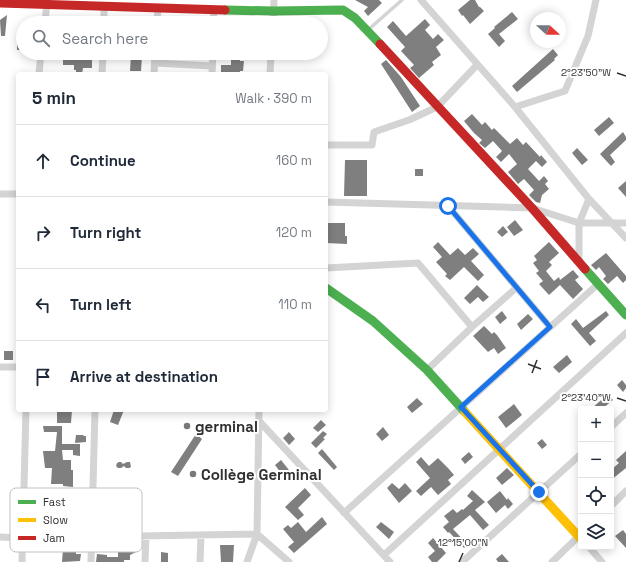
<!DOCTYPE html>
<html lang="en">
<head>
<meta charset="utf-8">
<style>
	body { margin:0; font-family:"Space Grotesk",sans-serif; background:#f6f6f7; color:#1f2937 }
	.controls { position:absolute; right:12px; bottom:12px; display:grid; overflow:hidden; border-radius:4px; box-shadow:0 2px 10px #0003 }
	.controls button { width:36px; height:36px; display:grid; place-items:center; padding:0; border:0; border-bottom:1px solid #e0e1e3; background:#fff; color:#1f2937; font:20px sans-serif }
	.compass { position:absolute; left:530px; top:12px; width:36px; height:36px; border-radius:50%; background:#fff; box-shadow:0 2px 10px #0003; rotate:111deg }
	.stop { position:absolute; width:12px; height:12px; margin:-9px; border:3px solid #1a73e8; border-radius:50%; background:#fff }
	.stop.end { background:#1a73e8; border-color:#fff; box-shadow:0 1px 4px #0008 }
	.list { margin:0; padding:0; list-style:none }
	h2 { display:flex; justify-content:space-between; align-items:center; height:52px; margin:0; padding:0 16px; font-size:17px }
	h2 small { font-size:13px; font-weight:400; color:#747a83 }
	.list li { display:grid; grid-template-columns:26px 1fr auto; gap:12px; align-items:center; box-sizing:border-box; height:72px; padding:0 16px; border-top:1px solid #e0e1e3 }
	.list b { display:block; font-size:15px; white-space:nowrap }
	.list em { font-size:13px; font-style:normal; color:#747a83 }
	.icon { flex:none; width:22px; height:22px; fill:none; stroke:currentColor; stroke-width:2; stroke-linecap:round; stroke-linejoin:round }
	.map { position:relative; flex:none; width:626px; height:562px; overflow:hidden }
	.search { position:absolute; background:#fff; box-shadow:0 2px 10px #0003; left:16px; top:16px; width:312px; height:44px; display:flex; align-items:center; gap:10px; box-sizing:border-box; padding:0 14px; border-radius:22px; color:#747a83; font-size:15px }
	.panel { position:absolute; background:#fff; box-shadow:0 2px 10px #0003; left:16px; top:72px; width:312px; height:340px; border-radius:4px }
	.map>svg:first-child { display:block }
</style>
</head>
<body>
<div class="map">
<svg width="626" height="562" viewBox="0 0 626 562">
	<rect width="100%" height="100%" fill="#fff"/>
	<path fill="#7f7f7f" d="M355 0H379L382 3 368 16 364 11 368 7Z
		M470 0H475L479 7H480L484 11 470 24 463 15 462 16 458 10Z
		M512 12 518 19 499 34 505 41 499 47 488 34 495 28 494 27Z
		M7 15 5 36H1L0 20Z
		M133 16H145V23H133Z
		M425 19 430 25 425 30 433 39 438 34 444 40 436 47 441 55 432 62 434 65 419 78 410 68 414 65 401 51 405 47 387 27 393 21 406 36Z
		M17 38H23V50H17Z
		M553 49 558 55 554 59 555 60 517 92 512 86Z
		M69 53H80V60H92V68H83L82 74H76V70H74V65H63V58L70 57Z
		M131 55 142 56 141 71H130Z
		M231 57 240 58V61H244L243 71H240V74H221V65H231Z
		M386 60 401 77 420 106 412 112 381 64Z
		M472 114 482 125 485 122 492 130 494 128 510 144 517 138 523 145 526 142 540 157 541 155 547 162 542 167 536 161 528 169 539 181 544 176 548 181 545 184 549 189 542 195 540 203 536 202 529 195 534 190 524 179 518 184 508 172 517 164 509 154 501 162 496 157 502 151 493 141 485 148 479 143 482 140 474 133 464 121Z
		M609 117 614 123 599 136 594 130Z
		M623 132 626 137V140L610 155 615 162 611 166 600 154Z
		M577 148 588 160 582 165 572 153Z
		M345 160H367V196H344Z
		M415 169H423V176H415Z
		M626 181V197L618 188Z
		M515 220 523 230 514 236 507 227Z
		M326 223H345V236H347V244L326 243Z
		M503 226 508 232 502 237 497 232Z
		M438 242 450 255 458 248 465 255 473 248 479 254 471 261 484 275 478 281 464 267 450 280 445 276 447 274 436 262 442 257 433 247Z
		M549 242 559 253 549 262 552 265 546 271 554 281 559 277 560 280 573 270 579 277 575 280 583 289 573 299 560 285 549 295 539 284 543 281 536 273 539 271 533 263 537 260 534 256Z
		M606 253 626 276V280L623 283 617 276 608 284 603 279 606 276 599 267 596 270 591 265Z
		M477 285 489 297 483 302 478 297 470 304 464 298Z
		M502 311 507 318 500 324 495 317Z
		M606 311 609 315 589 333 596 341 590 346 571 324 576 319 583 328Z
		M528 314 533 319 521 330 517 324Z
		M484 326 492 334 494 332 497 335 506 348 498 354 494 348 488 352 473 336Z
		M4 351H13V360H4Z
		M567 355 572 362 559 373 553 367Z
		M622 380 626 385V388L623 392 617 385Z
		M608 394 613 400 602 409H591Z
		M417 398 423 404 412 413 407 407Z
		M514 404 522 415 506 428 498 417Z
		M57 410H72L71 423H57Z
		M114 410H124L118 425 110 422Z
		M321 420 326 425 318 432 313 428Z
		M43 426H62V444H80V456L73 455V450H62L63 460H71V470H73V487L63 486V484H51L52 468H45L43 451H55L57 432H44Z
		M383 427 389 435 382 441 376 434Z
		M323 431 327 434 323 438 325 439 316 448 311 443Z
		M289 432 295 439 289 445 283 438Z
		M196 434 202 439 178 476 171 472Z
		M76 435H83L84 436H86V442L75 443Z
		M542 439 547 445 542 449 537 443Z
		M322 449 337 467 334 470 318 453Z
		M626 451V468L611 480V470L619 463 616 460Z
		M469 452 473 457 465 464 461 459Z
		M421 457 429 466 438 458 448 468 454 475 448 480 451 484 438 495 431 487 421 496 416 491 430 478 416 462Z
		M281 460 289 470 283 476 275 465Z
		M119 462H121L123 464 127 462H130L131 467 129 468H126L124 466 121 468H118L116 466 117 463Z
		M507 468 514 475 502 485 496 478Z
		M392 483 399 489 405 483 412 491 399 503 387 488Z
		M305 488 311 495 298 508 304 515 298 520 285 507Z
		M472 490 485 502 475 510 489 525 483 530 470 515 453 529 468 545 464 548 449 532 448 533 443 527 449 522 444 516 453 509 457 513 462 509 463 510 473 501 467 496Z
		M500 491 507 500 508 498 513 504 508 509 505 505 496 513 487 502Z
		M322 517 327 524 294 553 288 547 294 542 283 529 288 525 291 528 298 522 306 532Z
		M381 522 394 532 389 539 376 527Z
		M623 530 626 534V548L615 536Z
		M433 538 446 553 437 562H432L428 557 435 551 428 543Z
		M134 543 138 551 130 555V560H124V562H96L97 554 107 555V557H118V548H124Z
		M220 545H234L233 562H221Z
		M63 549 76 550V554H81L80 561 62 562Z
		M161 552 168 553V562H161Z
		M502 554 509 562H498L496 559Z"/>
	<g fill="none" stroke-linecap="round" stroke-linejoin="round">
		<path stroke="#d4d4d4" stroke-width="3.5" d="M368 30 402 0"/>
		<path stroke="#d4d4d4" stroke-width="7" d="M421 0 515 107 589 199 626 238
			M45 23 47 1
			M104 23V7
			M157 23 158 8
			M213 23 214 10
			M273 23 274 0
			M155 63 212 66
			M39 74 41 53
			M102 74 103 53
			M154 74 155 53
			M212 74 213 53
			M270 74 271 53
			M515 107 565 91 588 36 596 0
			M326 145H372L374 132 409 120 437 107 477 65
			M0 194H18
			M326 202 532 208 579 223H626
			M448 206 550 327
			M579 262V223L589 199
			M326 268 418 263 472 327
			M0 367H18
			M427 370 472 327 516 288
			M259 421 390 562
			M611 427 626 413
			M611 506 626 491
			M344 513 598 284
			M0 537 22 538 257 534 289 562
			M589 547 602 562
			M384 555 626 333
			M22 562 26 410
			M91 562 95 410
			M145 562 146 536
			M200 562 201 535
			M247 562 257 534 259 410
			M462 562 581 454
			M552 562 581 534"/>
		<path stroke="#4caf50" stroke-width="9" d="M225 10 274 11 343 10 355 18 380 44
			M585 269 626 315
			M326 288 373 321 427 370 465 412"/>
		<path stroke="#ffc107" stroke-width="9" d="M465 412 581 539"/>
		<path stroke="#c62828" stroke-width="9" d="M0 3 225 10
			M380 44 532 208 585 269"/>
	</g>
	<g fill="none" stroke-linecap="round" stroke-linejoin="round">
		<path stroke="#1a73e8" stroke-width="5" d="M448 206 550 327 461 407 539 492"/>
	</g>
	<path fill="none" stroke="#303030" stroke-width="1.5" d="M617 73 626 76M528 364 541 369M532 373 537 360M617 398 626 401M459 562 463 553"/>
	<g fill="#787878" stroke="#fff" stroke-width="1.5">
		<circle cx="187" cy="426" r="4"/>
		<circle cx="193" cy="474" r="4"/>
	</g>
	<g text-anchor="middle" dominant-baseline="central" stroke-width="4" stroke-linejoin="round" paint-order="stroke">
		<g font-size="15" font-weight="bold" fill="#303030" stroke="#fff" text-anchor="start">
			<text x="195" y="426">germinal</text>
			<text x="201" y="474">Collège Germinal</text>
		</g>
	</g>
	<rect x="10" y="488" width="132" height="64" rx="6" fill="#fff" stroke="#c1c1c1" stroke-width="1"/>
	<rect x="18" y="500" width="18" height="4" fill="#4caf50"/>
	<rect x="18" y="518" width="18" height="4" fill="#ffc107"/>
	<rect x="18" y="536" width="18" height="4" fill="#c62828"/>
	<g font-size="11" fill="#303030">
		<text x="43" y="506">Fast</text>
		<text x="43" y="524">Slow</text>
		<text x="43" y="542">Jam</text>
	</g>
	<g font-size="10" text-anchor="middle" fill="#303030" stroke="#fff" stroke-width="4" stroke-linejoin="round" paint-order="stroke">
		<text x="586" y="76">2°23'50"W</text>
		<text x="586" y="401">2°23'40"W</text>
		<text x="463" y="546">12°15'00"N</text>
	</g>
</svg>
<div class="controls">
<button>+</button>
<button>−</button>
<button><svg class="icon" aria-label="locate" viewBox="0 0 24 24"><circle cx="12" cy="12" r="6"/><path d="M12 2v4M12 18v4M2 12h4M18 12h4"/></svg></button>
<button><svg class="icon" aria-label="layers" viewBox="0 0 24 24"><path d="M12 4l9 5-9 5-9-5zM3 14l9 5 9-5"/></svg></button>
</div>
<svg class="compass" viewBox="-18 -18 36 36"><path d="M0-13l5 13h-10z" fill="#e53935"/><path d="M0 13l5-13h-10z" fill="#747a83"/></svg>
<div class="stop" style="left:448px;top:206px"></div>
<div class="stop end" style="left:539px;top:492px"></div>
<div class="search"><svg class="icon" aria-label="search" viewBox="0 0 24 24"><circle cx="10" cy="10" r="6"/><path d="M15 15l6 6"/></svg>Search here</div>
<section class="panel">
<h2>5 min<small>Walk · 390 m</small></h2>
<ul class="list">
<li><svg class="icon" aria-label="ahead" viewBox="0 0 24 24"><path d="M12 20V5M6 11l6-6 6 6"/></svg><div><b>Continue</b></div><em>160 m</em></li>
<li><svg class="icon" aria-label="right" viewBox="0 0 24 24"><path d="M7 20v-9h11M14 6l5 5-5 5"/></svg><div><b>Turn right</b></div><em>120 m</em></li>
<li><svg class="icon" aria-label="left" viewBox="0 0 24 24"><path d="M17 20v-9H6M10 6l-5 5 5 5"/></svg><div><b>Turn left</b></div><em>110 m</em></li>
<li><svg class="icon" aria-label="arrive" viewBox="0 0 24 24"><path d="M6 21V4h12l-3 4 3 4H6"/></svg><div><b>Arrive at destination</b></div></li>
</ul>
</section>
</div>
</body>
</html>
